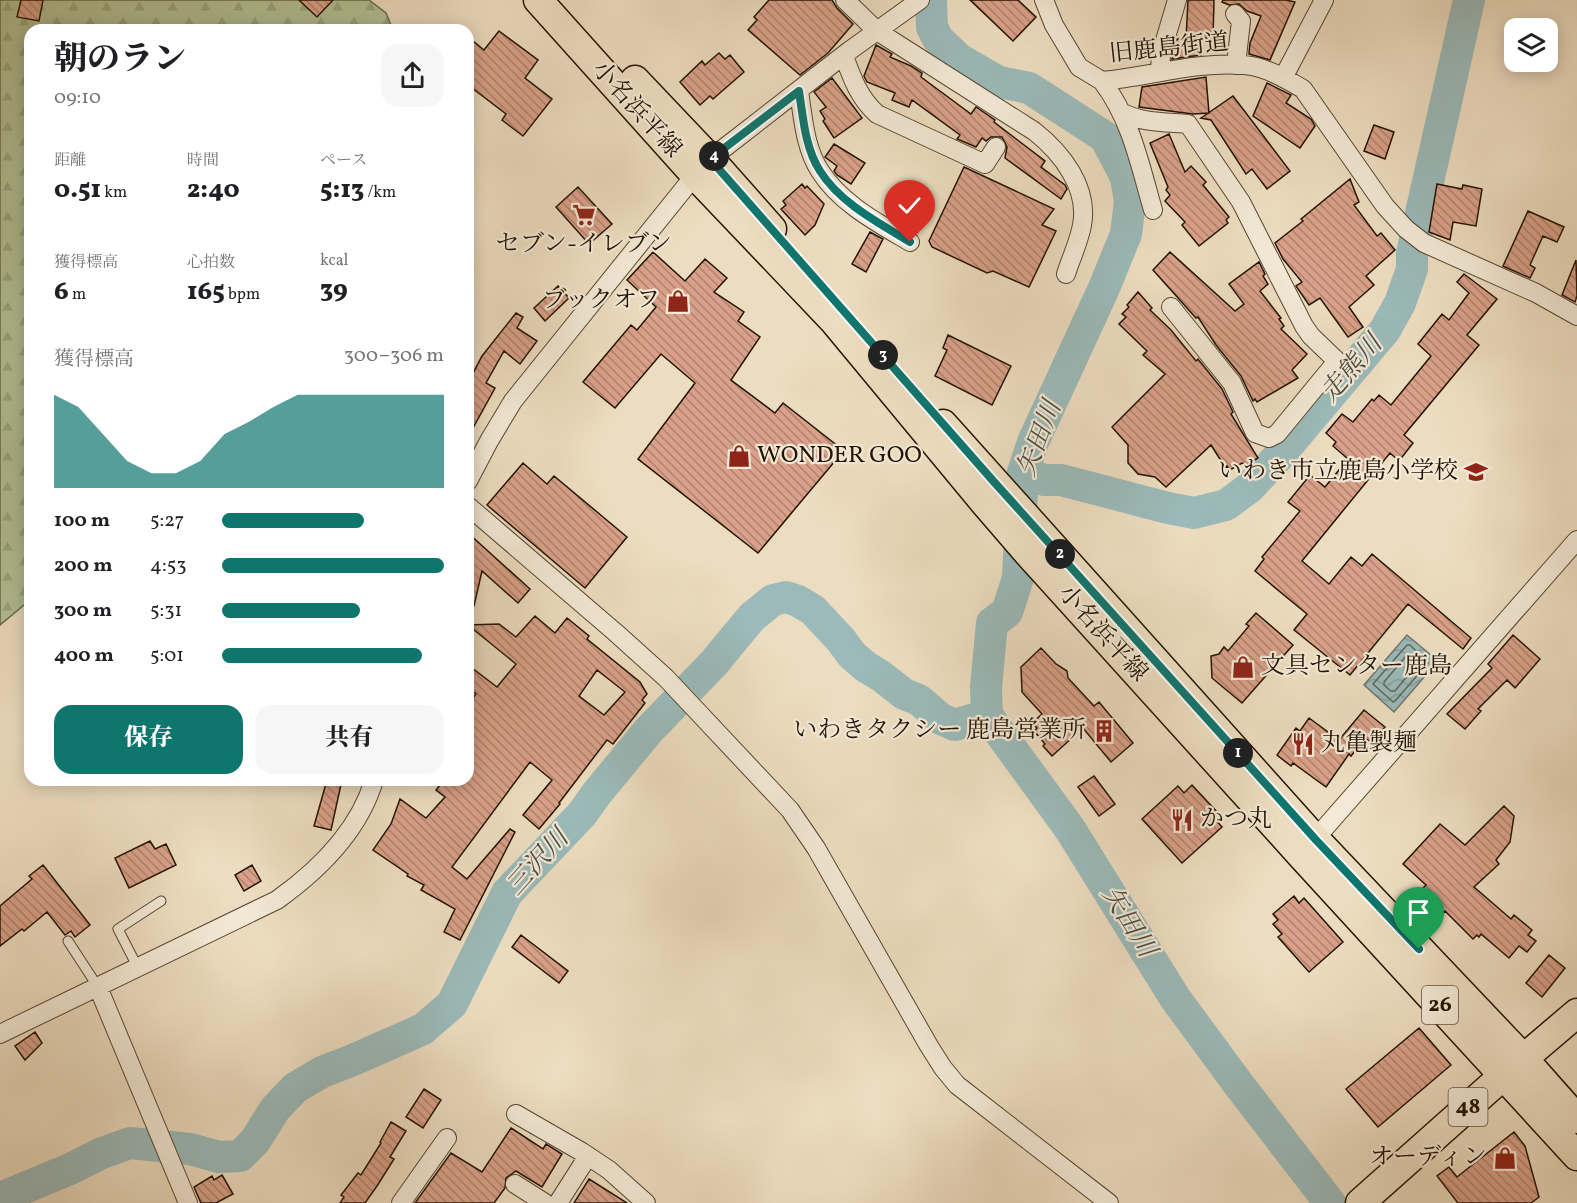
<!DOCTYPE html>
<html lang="ja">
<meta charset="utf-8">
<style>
:root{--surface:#fff;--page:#f6f6f6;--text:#202124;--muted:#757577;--accent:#0f766e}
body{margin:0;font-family:Vollkorn,"Noto Serif JP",serif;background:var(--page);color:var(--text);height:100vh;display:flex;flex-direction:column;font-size:22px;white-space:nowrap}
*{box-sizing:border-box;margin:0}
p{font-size:20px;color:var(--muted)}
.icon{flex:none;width:33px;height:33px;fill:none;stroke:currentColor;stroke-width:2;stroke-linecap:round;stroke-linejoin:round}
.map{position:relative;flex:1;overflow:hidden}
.panel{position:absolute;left:24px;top:24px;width:450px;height:762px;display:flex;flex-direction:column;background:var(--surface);border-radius:18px;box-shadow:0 3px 15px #0003}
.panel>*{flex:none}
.controls{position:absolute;left:1504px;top:18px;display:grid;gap:12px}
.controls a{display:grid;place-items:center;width:54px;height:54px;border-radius:12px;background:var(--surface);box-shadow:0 3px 15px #0003;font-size:30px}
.pin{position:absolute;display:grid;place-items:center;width:51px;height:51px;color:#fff;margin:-62px -26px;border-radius:50% 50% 50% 0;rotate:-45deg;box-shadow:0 0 6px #0007}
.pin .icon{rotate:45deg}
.km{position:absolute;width:30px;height:30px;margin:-15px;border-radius:50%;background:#222;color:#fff;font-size:16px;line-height:30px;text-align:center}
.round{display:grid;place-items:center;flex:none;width:63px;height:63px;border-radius:18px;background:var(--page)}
.summary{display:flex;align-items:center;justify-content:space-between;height:102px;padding:0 30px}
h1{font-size:33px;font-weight:800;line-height:45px}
.stats{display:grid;grid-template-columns:repeat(3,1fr);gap:9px;height:102px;padding:6px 30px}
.stats div{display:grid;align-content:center}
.stats b{font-size:26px;font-weight:800}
.stats small{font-size:16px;font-weight:400}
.stats p{font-size:16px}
.chart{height:168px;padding:12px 30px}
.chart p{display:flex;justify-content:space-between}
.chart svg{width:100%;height:108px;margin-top:6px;fill:var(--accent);opacity:.7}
.primary-button{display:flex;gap:12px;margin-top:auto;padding:12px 30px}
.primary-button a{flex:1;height:69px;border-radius:18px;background:var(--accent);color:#fff;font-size:24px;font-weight:800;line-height:69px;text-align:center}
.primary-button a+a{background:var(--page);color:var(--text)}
ul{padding:0 30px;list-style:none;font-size:20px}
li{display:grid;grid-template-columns:96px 72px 1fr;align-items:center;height:45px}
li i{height:15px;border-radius:8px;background:var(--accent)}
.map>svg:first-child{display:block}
</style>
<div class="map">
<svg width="1577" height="1203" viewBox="0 0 1577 1203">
<defs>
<pattern id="forest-firs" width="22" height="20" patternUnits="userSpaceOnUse" patternTransform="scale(1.5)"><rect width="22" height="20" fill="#b3c296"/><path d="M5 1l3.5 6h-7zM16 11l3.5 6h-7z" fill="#9aa680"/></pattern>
<pattern id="water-waves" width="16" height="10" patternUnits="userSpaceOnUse" patternTransform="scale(1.5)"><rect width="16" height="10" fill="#9bbab9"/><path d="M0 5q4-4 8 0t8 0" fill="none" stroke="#859f9d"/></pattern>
<pattern id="building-back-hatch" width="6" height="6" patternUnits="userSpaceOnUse" patternTransform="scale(1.5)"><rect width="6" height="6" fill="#d9a189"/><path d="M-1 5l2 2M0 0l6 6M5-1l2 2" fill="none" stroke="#b0826e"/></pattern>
</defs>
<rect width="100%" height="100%" fill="#edddc0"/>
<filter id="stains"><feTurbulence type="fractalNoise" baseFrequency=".00333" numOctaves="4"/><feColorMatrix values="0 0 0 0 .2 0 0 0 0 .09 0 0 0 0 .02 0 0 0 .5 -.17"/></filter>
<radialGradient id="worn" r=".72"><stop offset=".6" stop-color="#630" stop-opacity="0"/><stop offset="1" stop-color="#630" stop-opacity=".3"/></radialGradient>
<!-- forest -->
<path fill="url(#forest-firs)" stroke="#6b6a4c" stroke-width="1.5" d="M0 0H369L386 13 393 30H30V600L0 625Z"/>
<!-- water -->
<path fill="url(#water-waves)" stroke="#6b776f" stroke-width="1.5" d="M1407 635 1438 661 1394 712 1364 685Z"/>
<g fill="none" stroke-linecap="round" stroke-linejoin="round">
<!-- shore -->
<path stroke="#5f665d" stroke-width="1.5" d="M1407 645H1410L1428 663 1395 701 1393 702 1373 684Z
M1407 655H1411L1417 661V664L1395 691H1391L1384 685V682Z"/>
<!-- river -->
<path stroke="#9bbab9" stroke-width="32" d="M928 0 931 3 932 27 938 39 959 59 999 82 1029 88 1105 137 1126 177 1130 201 1126 234 1104 288 1033 442 1023 472 1018 578 1007 612 992 623 986 687 987 715 1070 829 1175 998 1239 1085 1330 1203
M1023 472 1044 480H1061L1168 508 1194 513 1226 505 1249 488 1279 456 1385 330 1400 303 1412 269V253L1469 0
M0 1198 70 1169 102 1153 130 1143 190 1149 219 1157 240 1156 255 1141 275 1109 295 1088 322 1072 353 1060 423 1029 452 1004 507 893 582 814 597 793 649 730 713 664 752 617 773 600 786 597 798 601 813 610 841 640 852 655 866 667 881 676 904 694 919 700 941 719 955 725 987 715"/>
</g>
<!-- building -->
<path fill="url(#building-back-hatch)" stroke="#231301" stroke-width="1.5" fill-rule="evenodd" d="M21 0H43L39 21 17 17Z
M299 0H333L317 17Z
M769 0H832L837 8 853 24 828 53 800 75 748 30 757 20 754 17Z
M970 0H1018L1036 17 1013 41Z
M1188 0H1214L1213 38H1202L1201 55 1172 59 1177 39H1186Z
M1223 0H1286L1295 2 1270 60 1249 54 1250 43 1261 16 1247 11 1239 4 1229 5 1222 2Z
M499 31 538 60 525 78 552 99 523 136 502 120 506 114 468 85V37L484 50Z
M876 45 892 54 890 57 911 66 922 73 921 77 971 114 976 107 995 120 994 122 1045 161 1041 167 1065 185 1067 189 1061 199 1005 158 1007 147 1002 137H991L986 141 982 138 976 147 957 139 960 135 912 100 909 107 892 100 895 93 867 82 864 76Z
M719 53 725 59 730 55 744 72 713 99 710 96 700 105 680 82 702 61 705 65Z
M1206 77 1209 113 1193 114 1139 107 1142 87Z
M832 78 862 118 834 138 823 121 825 119 820 111 826 107 814 92Z
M1267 83 1291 95 1286 103 1311 119 1315 126 1300 148 1253 116Z
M1233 96 1290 171 1267 189 1252 169 1246 174 1211 120 1201 118Z
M1374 125 1394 132 1385 159 1364 151Z
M1169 134 1185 172 1191 166 1206 182 1203 185 1229 217 1226 220 1228 223 1199 246 1182 225 1185 222 1165 201 1170 195 1166 190 1168 187 1150 143Z
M834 144 865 163 851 184 837 175 834 171 837 166 825 157Z
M964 167 1054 209 1042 225 1056 231 1029 287 993 271 987 273 932 247 929 241Z
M1350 179 1359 202 1354 205 1377 236 1381 233 1395 250 1366 276 1374 285 1349 307 1363 327 1348 337 1320 298 1309 305 1296 286 1302 282 1283 259 1275 243 1303 221 1301 219Z
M802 184 805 188 807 186 824 204 815 225 805 235 781 209 786 205 783 201Z
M1437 184 1462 189 1463 185 1482 189 1476 226 1453 222 1450 240 1429 232Z
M578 187 612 224 589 244 556 207Z
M1528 211 1564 227 1557 242 1543 236 1530 265 1535 268 1530 278 1503 266Z
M870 232 883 239 866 272 852 264Z
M653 252 685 281 705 259 727 278 714 292 744 312 738 321 760 337 731 380 775 413 783 403 839 447 841 453 835 461 758 553 638 459 695 383 661 354 615 408 583 382 631 325 637 330 656 307 627 280Z
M1170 252 1235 311 1244 304 1229 284 1259 262 1265 274 1263 276 1268 284 1260 291 1281 318 1279 319 1284 326 1281 329 1307 354 1292 370 1298 378 1257 402 1255 399 1253 401 1241 376 1216 345 1198 317 1196 318 1153 270Z
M1576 260 1577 296 1575 302 1562 295Z
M1464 274 1497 299 1467 335 1479 345 1404 435 1413 443 1399 461 1390 453 1302 561 1329 584 1351 557 1362 566 1372 554 1471 638 1463 649 1408 604 1350 675 1294 630 1307 614 1255 571 1264 559 1262 557 1300 511 1288 502 1310 475 1325 487 1348 459 1333 446 1336 442 1326 433 1342 414 1353 422 1372 399 1374 401 1379 395 1391 405 1431 356 1418 344 1442 314 1449 320 1469 293 1457 282Z
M558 286 569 298 545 321 534 308Z
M1138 292 1152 308 1150 310 1171 330 1196 361 1198 359 1222 389 1233 412 1231 414 1258 458 1246 465 1242 463 1230 470 1227 466 1225 467 1211 445 1166 487 1155 477 1138 474 1128 463V445L1112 427 1165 374 1143 355 1147 351 1119 324 1126 317 1122 314 1129 307 1127 305Z
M516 313 523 317 517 328 537 341 520 364 504 351 486 383 495 388 468 437V383L482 356Z
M948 335 1011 366 992 405 935 376 947 350 943 348Z
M523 463 547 484 554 476 627 537 585 588 487 505Z
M468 533 530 589 518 603 482 571 474 606 468 605Z
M1256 613 1293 645 1242 703 1212 678 1211 656 1219 654 1224 647 1228 651 1249 626 1246 624Z
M535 616 555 633 567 618 589 636 587 639 640 682 647 694 642 700 645 703 613 744 607 740 559 803 560 804 539 829 523 815 552 780 530 762 452 867 467 879 510 829 515 832 460 940 444 932 455 909 421 890 424 885 407 876 408 874 373 850 391 824 400 799 426 818 445 797 436 790 444 780H468V704L476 694 468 687V665L497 687 516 664 468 625 499 624 516 637ZM597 670 625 692 604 715 579 696Z
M1513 635 1540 659 1515 688 1507 680 1478 709 1481 711 1465 729 1447 714 1492 668 1488 664Z
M1041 648 1056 664 1067 671 1068 678 1094 706 1099 702 1133 743 1111 762 1083 728 1052 756 1043 746 1045 744 1034 731 1037 728 1032 723 1042 714 1022 692 1021 667Z
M1364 710 1385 727 1372 743 1365 738 1351 756 1349 754 1326 787 1293 763 1291 766 1277 755 1296 728 1300 731 1309 718 1339 740Z
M1094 776 1115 804 1099 816 1078 787Z
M327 780H342L331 830 314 826Z
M1192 785 1218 813 1213 817 1222 827 1182 863 1142 819 1178 786 1184 793Z
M1504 806 1514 816 1510 842 1496 860 1499 864 1474 887 1511 919 1514 915 1532 930 1528 935 1536 941 1527 952 1519 946 1509 958 1481 934 1479 937 1477 935 1473 939 1445 911 1434 922 1412 899 1426 885 1403 864 1440 824 1465 845Z
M150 841 155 849 166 844 176 865 129 888 115 858Z
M43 865 90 925 75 937 71 931 65 935 47 912 24 931 22 929 0 946V906L32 879 29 876Z
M252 865 261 881 244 891 235 875Z
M1294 896 1299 903 1304 898 1343 942 1309 972 1278 937 1282 934 1273 924 1278 920 1273 914Z
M521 935 568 971 559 983 512 947Z
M1549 955 1565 968 1542 997 1526 983Z
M1419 1028 1451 1065 1378 1127 1346 1089Z
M35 1032 42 1043 25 1060 15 1046Z
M424 1089 441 1100 423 1128 406 1117Z
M391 1122 406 1131 390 1157 394 1159 377 1186 365 1203H340L344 1197 341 1195 358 1173 361 1175 381 1143 380 1142Z
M511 1128 543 1149 546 1144 562 1154 542 1187 516 1171 506 1178 505 1188 494 1203H415L451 1153 482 1172Z
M1514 1132 1525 1146 1539 1197 1531 1203H1458L1437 1176 1449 1167 1457 1177Z
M222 1175 233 1194 216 1203H201L194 1187 212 1176 214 1180Z
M589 1179 627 1203H574Z"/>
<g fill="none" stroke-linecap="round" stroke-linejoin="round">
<!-- lane casing -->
<g stroke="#564631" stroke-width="11">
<path id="lane" d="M68 941 98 987
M138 968 118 929 161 901"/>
</g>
<!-- street casing -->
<g stroke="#564631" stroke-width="20">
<path id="street" d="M845 0 877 31 1034 131C1062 153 1089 188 1082 225 1079 242 1071 258 1066 274
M1044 0 1054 25 1079 67 1102 81C1149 77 1196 61 1244 65 1264 66 1286 79 1303 89L1385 206 1406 229 1424 243 1536 293 1577 316
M1235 14 1241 21 1236 65
M844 56C852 78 859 98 877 114L985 164 996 147
M1160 72 1161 54 1177 0
M1283 78 1324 0
M1102 81C1131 119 1140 165 1153 210
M799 91C803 118 805 148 820 171 840 203 878 223 910 242
M1121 112C1142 123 1165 122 1188 124L1241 202 1304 326 1311 336 1337 361 1277 434 1269 438 1255 433 1232 383 1171 307
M468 481 489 441 513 401 695 175 710 159 849 51 920 0
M468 506 615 632 666 678 790 810 816 848 929 1046 943 1068 957 1085 1109 1203
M1308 847 1577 540
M98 987 188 1203
M0 1034 277 900C319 870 359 831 374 780
M516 1114 582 1152 609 1170 646 1203
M515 1184 545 1203
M401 1203 447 1138
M558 1203 588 1156"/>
</g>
<!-- primary casing -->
<g stroke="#231301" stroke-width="31">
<path id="primary" d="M538 0 695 175 834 321 984 502 1028 553 1301 855 1577 1156
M635 80 710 159 772 229
M943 424 1316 840 1523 1058 1577 1119
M1360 1203 1504 1075 1577 1013"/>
</g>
<!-- lane -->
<use href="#lane" stroke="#f3e9d6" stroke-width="9"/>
<!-- street -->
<use href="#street" stroke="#f3e9d6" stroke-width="18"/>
<!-- primary -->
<use href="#primary" stroke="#edddc0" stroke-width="28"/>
</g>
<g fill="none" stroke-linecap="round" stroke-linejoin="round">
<!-- route casing -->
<g stroke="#fff" stroke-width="12">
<path id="route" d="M910 242C879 223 840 203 820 171 805 148 803 117 799 91L710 159 995 483 1316 840 1419 949"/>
</g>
<!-- route -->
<use href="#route" stroke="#0f766e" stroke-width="8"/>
</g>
<!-- icons -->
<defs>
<g id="supermarket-bare" transform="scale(1.8)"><path d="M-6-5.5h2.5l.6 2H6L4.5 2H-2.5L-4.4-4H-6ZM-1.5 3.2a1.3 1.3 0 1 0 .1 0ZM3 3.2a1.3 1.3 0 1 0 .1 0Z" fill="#8f2418" stroke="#f3e9d6" stroke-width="2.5" paint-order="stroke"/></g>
<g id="shop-bare" transform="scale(1.8)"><path d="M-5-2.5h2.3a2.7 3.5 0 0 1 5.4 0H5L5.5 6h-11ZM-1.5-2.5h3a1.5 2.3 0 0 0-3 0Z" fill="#8f2418" stroke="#f3e9d6" stroke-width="2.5" paint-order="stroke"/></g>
<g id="school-bare" transform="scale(1.8)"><path d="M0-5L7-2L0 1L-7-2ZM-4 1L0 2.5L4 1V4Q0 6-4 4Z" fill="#8f2418" stroke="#f3e9d6" stroke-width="2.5" paint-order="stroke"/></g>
<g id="building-bare" transform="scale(1.8)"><path d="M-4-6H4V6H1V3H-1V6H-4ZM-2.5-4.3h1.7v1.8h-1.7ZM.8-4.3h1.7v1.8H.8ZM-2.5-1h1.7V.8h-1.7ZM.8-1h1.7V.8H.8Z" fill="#8f2418" stroke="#f3e9d6" stroke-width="2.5" paint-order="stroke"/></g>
<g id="restaurant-bare" transform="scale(1.8)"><path d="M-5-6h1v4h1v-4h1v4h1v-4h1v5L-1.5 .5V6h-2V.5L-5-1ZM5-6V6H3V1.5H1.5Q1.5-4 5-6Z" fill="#8f2418" stroke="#f3e9d6" stroke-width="2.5" paint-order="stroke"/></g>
</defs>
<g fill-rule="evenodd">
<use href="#supermarket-bare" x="584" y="215"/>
<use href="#shop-bare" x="678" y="301"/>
<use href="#shop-bare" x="739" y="456"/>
<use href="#school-bare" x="1476" y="472"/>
<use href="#shop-bare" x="1243" y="667"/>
<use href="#building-bare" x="1104" y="731"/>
<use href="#restaurant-bare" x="1303" y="744"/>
<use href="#restaurant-bare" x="1182" y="820"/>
<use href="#shop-bare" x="1505" y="1158"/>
</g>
<g text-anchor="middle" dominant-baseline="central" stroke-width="4.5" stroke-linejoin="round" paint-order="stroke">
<!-- shield labels -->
<g fill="#f3e9d6" stroke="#615341" stroke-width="1.5">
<rect x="1422" y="986" width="36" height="38" rx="4.5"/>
<rect x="1448.5" y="1088" width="39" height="38" rx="4.5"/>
</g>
<g font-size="22" font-weight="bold" fill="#231301">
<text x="1440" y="1005">26</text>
<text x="1468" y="1107">48</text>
</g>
<!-- street labels -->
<g font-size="24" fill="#231301" stroke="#f3e9d6">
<text transform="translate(1169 49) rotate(-6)">旧鹿島街道</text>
<text transform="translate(636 110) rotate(48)">小名浜平線</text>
<text transform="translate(1102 634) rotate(48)">小名浜平線</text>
</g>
<!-- poi labels -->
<g font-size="24" fill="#231301" stroke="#f3e9d6" text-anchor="end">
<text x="584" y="245" text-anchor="middle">セブン-イレブン</text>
<text x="660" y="301">ブックオフ</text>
<text x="757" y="456" text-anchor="start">WONDER GOO</text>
<text x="1458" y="472">いわき市立鹿島小学校</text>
<text x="1261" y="667" text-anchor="start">文具センター鹿島</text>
<text x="1086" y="731">いわきタクシー 鹿島営業所</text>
<text x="1321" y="744" text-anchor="start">丸亀製麺</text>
<text x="1200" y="820" text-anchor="start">かつ丸</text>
<text x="1487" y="1158">オーディン</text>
</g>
<!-- water labels -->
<g font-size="26" font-style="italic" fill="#4d4d41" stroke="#f3e9d6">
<text transform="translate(1352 369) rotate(-49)">走熊川</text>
<text transform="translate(1040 439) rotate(-69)">矢田川</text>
<text transform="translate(538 863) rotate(-48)">三沢川</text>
<text transform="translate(1128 922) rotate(58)">矢田川</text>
</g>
</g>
<rect width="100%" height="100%" filter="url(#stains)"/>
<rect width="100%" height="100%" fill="url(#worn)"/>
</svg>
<div class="controls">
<a><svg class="icon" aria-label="layers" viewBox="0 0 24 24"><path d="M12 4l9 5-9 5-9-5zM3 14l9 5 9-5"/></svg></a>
</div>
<div class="pin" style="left:1419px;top:949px;background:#1e9e55"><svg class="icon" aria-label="arrive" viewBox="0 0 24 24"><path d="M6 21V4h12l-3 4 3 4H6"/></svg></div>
<div class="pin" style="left:910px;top:242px;background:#d93025"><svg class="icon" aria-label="check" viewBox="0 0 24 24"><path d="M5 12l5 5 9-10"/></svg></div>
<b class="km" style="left:1238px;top:753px">1</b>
<b class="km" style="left:1060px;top:554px">2</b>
<b class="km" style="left:883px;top:355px">3</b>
<b class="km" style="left:714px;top:156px">4</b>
<section class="panel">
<div class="summary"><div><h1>朝のラン</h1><p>09:10</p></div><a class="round"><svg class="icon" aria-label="share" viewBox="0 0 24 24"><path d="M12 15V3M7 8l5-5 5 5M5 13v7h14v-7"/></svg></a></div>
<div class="stats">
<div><p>距離</p><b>0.51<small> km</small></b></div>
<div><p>時間</p><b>2:40</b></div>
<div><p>ペース</p><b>5:13<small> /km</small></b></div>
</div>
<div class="stats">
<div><p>獲得標高</p><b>6<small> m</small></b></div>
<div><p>心拍数</p><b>165<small> bpm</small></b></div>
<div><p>kcal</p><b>39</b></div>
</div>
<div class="chart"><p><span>獲得標高</span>300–306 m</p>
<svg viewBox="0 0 160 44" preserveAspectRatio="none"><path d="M0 44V6L10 11L20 22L30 33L40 38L50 38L60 33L70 22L80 17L90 11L100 6L110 6L120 6L130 6L140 6L150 6L160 6V44z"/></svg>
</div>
<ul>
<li><b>100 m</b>5:27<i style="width:64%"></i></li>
<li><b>200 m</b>4:53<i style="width:100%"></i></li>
<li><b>300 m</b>5:31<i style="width:62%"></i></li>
<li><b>400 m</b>5:01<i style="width:90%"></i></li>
</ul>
<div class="primary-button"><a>保存</a><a>共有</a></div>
</section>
</div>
